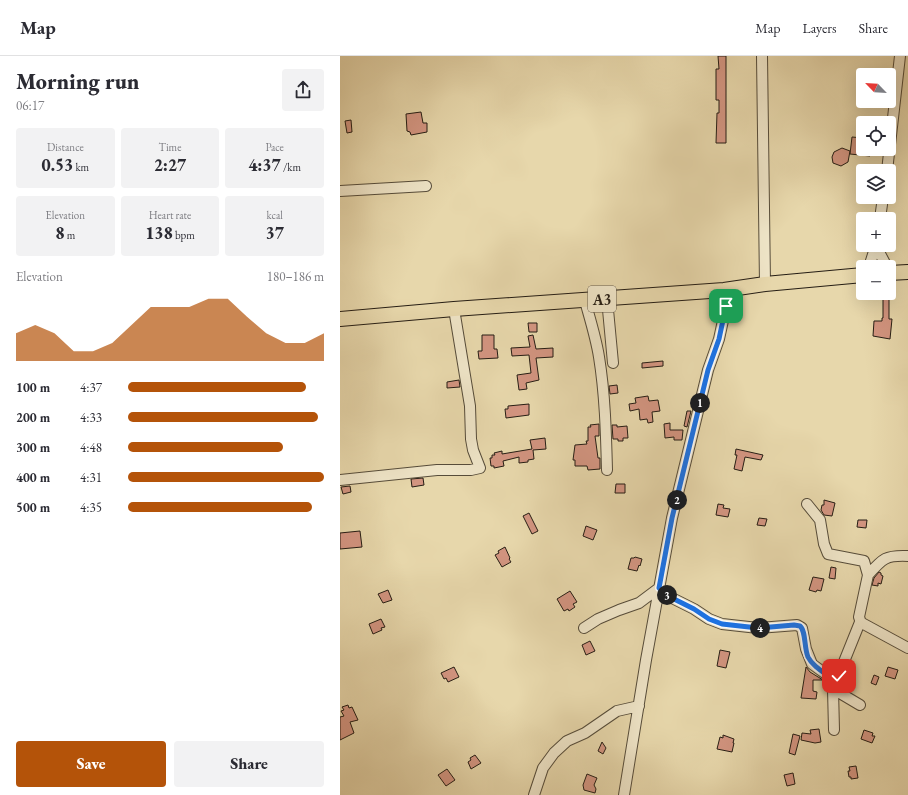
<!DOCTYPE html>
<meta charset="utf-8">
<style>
:root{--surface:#fff;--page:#f2f2f3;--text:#2b2b33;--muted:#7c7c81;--line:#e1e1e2;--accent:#b45309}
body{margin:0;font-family:"EB Garamond",serif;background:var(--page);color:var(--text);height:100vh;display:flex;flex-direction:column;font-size:15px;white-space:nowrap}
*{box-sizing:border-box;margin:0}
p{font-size:13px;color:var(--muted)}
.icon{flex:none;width:22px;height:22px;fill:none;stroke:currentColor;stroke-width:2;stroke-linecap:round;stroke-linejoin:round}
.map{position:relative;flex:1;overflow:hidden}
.side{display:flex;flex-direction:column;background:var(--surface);width:340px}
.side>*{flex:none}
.needle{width:26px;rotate:295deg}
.tools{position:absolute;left:516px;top:12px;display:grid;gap:8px}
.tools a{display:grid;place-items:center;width:40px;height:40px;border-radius:4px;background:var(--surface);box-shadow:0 4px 16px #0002;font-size:20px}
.pin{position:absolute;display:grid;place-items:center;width:34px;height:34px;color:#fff;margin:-17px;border-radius:8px;box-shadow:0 2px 6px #0006}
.km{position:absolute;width:20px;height:20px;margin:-10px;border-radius:50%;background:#222;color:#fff;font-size:11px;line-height:20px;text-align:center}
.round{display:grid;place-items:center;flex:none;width:42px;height:42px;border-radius:4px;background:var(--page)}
.headline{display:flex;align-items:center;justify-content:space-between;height:68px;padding:0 16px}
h1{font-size:22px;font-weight:800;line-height:30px}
.stats{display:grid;grid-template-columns:repeat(3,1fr);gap:6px;height:68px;padding:4px 16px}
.stats div{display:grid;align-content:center;border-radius:4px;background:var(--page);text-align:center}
.stats b{font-size:17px;font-weight:800}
.stats small{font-size:11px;font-weight:400}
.stats p{font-size:11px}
.chart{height:112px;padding:8px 16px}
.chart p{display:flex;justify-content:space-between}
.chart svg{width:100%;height:72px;margin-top:4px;fill:var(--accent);opacity:.7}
.button{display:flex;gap:8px;margin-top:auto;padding:8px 16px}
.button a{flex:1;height:46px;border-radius:4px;background:var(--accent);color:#fff;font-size:16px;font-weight:800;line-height:46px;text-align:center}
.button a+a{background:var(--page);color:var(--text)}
ul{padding:0 16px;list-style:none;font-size:13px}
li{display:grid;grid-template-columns:64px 48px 1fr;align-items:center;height:30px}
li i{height:10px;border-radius:5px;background:var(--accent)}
header{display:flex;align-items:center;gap:24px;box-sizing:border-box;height:56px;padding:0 20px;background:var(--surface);border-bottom:1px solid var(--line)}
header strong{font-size:19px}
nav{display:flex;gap:22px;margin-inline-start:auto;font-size:14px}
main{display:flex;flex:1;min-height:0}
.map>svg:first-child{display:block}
</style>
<header>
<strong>Map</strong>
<nav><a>Map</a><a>Layers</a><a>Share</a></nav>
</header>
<main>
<section class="side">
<div class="headline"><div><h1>Morning run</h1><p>06:17</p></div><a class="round"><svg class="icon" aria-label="share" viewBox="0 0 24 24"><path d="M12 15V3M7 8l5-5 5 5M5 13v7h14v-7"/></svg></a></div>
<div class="stats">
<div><p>Distance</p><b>0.53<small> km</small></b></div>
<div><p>Time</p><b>2:27</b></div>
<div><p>Pace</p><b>4:37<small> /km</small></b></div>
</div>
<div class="stats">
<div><p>Elevation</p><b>8<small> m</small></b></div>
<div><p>Heart rate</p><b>138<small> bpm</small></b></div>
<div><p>kcal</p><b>37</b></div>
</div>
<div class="chart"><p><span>Elevation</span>180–186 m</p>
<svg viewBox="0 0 160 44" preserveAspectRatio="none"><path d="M0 44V27L10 22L20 27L30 38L40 38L50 33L60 22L70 11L80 11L90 11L100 6L110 6L120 17L130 27L140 33L150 33L160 27V44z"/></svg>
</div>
<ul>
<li><b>100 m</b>4:37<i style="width:91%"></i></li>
<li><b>200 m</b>4:33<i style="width:97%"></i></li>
<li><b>300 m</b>4:48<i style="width:79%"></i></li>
<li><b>400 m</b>4:31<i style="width:100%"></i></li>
<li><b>500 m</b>4:35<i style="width:94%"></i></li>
</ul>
<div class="button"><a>Save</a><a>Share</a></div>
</section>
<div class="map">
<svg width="568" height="739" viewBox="0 0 568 739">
<rect width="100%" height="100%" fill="#e7d7ab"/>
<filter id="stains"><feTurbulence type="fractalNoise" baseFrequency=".005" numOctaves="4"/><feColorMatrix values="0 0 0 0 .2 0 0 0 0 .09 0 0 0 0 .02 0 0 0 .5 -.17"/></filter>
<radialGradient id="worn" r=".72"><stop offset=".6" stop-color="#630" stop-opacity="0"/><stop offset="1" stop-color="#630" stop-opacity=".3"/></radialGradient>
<!-- building -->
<path fill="#d39581" stroke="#251d14" d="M378 0H386V87H376L377 57H379V44H376V13H379Z
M81 56 83 67H87V76L71 79 70 76 67 75 66 58Z
M11 64 12 76 7 77 5 65Z
M512 81 523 82V93H531L530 100 510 98Z
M502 92 510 95 508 106 501 110 493 107 492 101 494 96Z
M543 242H549V263H552L550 283 533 280 534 265H542V262H543Z
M188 267H197V276H189Z
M142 279H154V293H157L158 302 139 303 138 295H142Z
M193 279 196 293 213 292V301L196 302 199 324 186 327 187 333 179 334 177 319 191 317 189 299 172 300 171 292 190 291 188 280Z
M323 305V310L302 312V307Z
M119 324 120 331 107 332V326Z
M277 329 278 337 270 338 269 330Z
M308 340 309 345 318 344 320 355 312 356 313 366 308 367 307 363 300 364 299 353 290 355 289 348 296 347 295 342Z
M189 348V359L166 362 165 353H168V350Z
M347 355H351L347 371 344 370Z
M330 367V374H343L342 384H334V381L325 382 324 368Z
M259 368V380H255L258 402H260V413L248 414 247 410H235V404H233L235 389 247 388 246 385H248V371H251L250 369Z
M272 369H277V371L287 370 288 382H283V385H278V383H273Z
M205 382 206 393 193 394 194 403 188 404V406L179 407V401L163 405 164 410 154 412V410H151L150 402H152V399H155L154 397 162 395V398L192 393 190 384Z
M396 393 423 399 421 404 405 401 402 415 394 413 397 399H395Z
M83 422 84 429 72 431 71 423Z
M276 428H285V437H275Z
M10 430 11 436 3 438 1 431Z
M484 444 495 447 492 460 484 459 481 454 482 449H484Z
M378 448 384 449 383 452 390 453 388 461 376 459Z
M189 457 198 475 192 478 183 460Z
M419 462 427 463 425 470 417 469Z
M518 464H527L526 472 517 471Z
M246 470 257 474 253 484 243 480Z
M20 475 22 491 0 493V477Z
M165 491 170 502 169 503 171 506 162 511 155 499 159 497 158 495Z
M295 501 302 503 300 510 299 509 297 515 288 513 291 502H294Z
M491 511 496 512 495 523 489 522Z
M539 516 541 517V519L543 520 541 528 538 527V530L532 529 534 522Z
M473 521 484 523 481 535 477 534 476 536 469 534Z
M48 534 52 544 43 547 38 538Z
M230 535 237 546 233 548 235 551 229 555 228 553 224 555 217 543Z
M41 563 45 571 41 572 42 574 33 578 29 568Z
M250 585 255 595 246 599 242 589Z
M380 594 390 596 386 612 377 610Z
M114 611 119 621 108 626 106 622 104 623 101 617Z
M466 611 470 616 483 624H473V635L477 636 476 643 461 642Z
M548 611 558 614 555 623 545 620Z
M534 619 539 621 536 629 531 627Z
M8 649 9 652 12 651 18 664 10 666 14 677 0 684V661L4 660 1 655 4 654 2 651Z
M479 673 481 686 475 687 461 684 462 677 471 678 470 674Z
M524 674 533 677 532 680H535L532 687 521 683Z
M453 678 460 680 455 699 449 697Z
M383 679 394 683 393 687H394L392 696 377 693 380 681 383 682Z
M262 686 266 692 263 698 258 695Z
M135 699 141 707 131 713 128 706 131 704 130 702Z
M516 710 518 722 511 723V721H509L508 715H510L509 711Z
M107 713 115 724 106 730 98 719Z
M453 717 455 728 447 730 444 719Z
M247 718 257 722 254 729 256 733 255 737 244 734 243 729Z"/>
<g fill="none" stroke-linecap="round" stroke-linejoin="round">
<!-- minor casing -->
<g stroke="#564c3a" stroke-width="12">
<path id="minor" d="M422 0 425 228
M547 115 560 0
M0 135 86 130
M540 163 543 141
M536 190 547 211
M529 211 536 189
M267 243 273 307
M245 245C250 263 256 282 259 301 265 338 266 376 267 414
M0 424 97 414H131L140 412 133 394 131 383 130 350 114 253
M467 448 480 464 484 488 488 498 524 505 528 519 519 561 521 567
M528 519C543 502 546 499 568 500
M244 572 258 563 279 554 299 547 319 532 332 542 354 553 369 563 382 568 418 572 457 569 462 572 466 593 472 608 494 624 493 633 520 649
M494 674 493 633 520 566 568 592
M194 739 203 712 214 697 227 685 245 677 277 655 299 650
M284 739 306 604 332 462 368 314 379 283 387 246 384 234"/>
</g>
<!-- highway casing -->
<g stroke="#251d14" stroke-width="16">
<path id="highway" d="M549 217 568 216
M0 263 114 253 384 234 425 228 523 219"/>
</g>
<!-- minor -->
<use href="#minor" stroke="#efe5c8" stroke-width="10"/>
<!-- highway -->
<use href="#highway" stroke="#e7d7ab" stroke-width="14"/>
</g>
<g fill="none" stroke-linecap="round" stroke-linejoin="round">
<!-- route casing -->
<g stroke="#fff" stroke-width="8">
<path id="route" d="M386 250 379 283 368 314 332 462 319 532 332 542 354 553 369 563 382 568 418 572 454 569 460 570C466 575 464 592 468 601 473 611 485 617 494 624L493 633 499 620"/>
</g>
<!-- route -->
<use href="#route" stroke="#1a73e8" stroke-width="5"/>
</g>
<g text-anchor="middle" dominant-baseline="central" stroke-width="3" stroke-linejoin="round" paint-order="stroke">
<!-- shield labels -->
<rect fill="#efe5c8" stroke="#62594a" stroke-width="1" x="248" y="230" width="28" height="26" rx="3"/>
<g font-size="15" font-weight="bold" fill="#251d14">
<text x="262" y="243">A3</text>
</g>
</g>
<rect width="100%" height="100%" filter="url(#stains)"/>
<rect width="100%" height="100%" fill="url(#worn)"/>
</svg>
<div class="tools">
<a><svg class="needle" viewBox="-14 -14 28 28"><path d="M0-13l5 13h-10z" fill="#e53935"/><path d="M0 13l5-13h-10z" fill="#7c7c81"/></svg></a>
<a><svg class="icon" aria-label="locate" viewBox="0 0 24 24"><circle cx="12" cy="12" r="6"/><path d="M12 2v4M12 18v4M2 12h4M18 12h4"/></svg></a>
<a><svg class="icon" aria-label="layers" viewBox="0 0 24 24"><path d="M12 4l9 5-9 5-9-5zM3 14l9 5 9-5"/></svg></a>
<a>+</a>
<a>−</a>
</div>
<div class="pin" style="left:386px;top:250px;background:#1e9e55"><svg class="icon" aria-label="arrive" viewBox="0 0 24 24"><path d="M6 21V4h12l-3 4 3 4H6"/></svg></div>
<div class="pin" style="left:499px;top:620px;background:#d93025"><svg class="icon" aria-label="check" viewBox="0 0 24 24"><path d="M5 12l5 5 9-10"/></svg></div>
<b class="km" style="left:360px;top:347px">1</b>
<b class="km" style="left:337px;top:444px">2</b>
<b class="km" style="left:327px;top:539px">3</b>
<b class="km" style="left:420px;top:572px">4</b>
</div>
</main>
